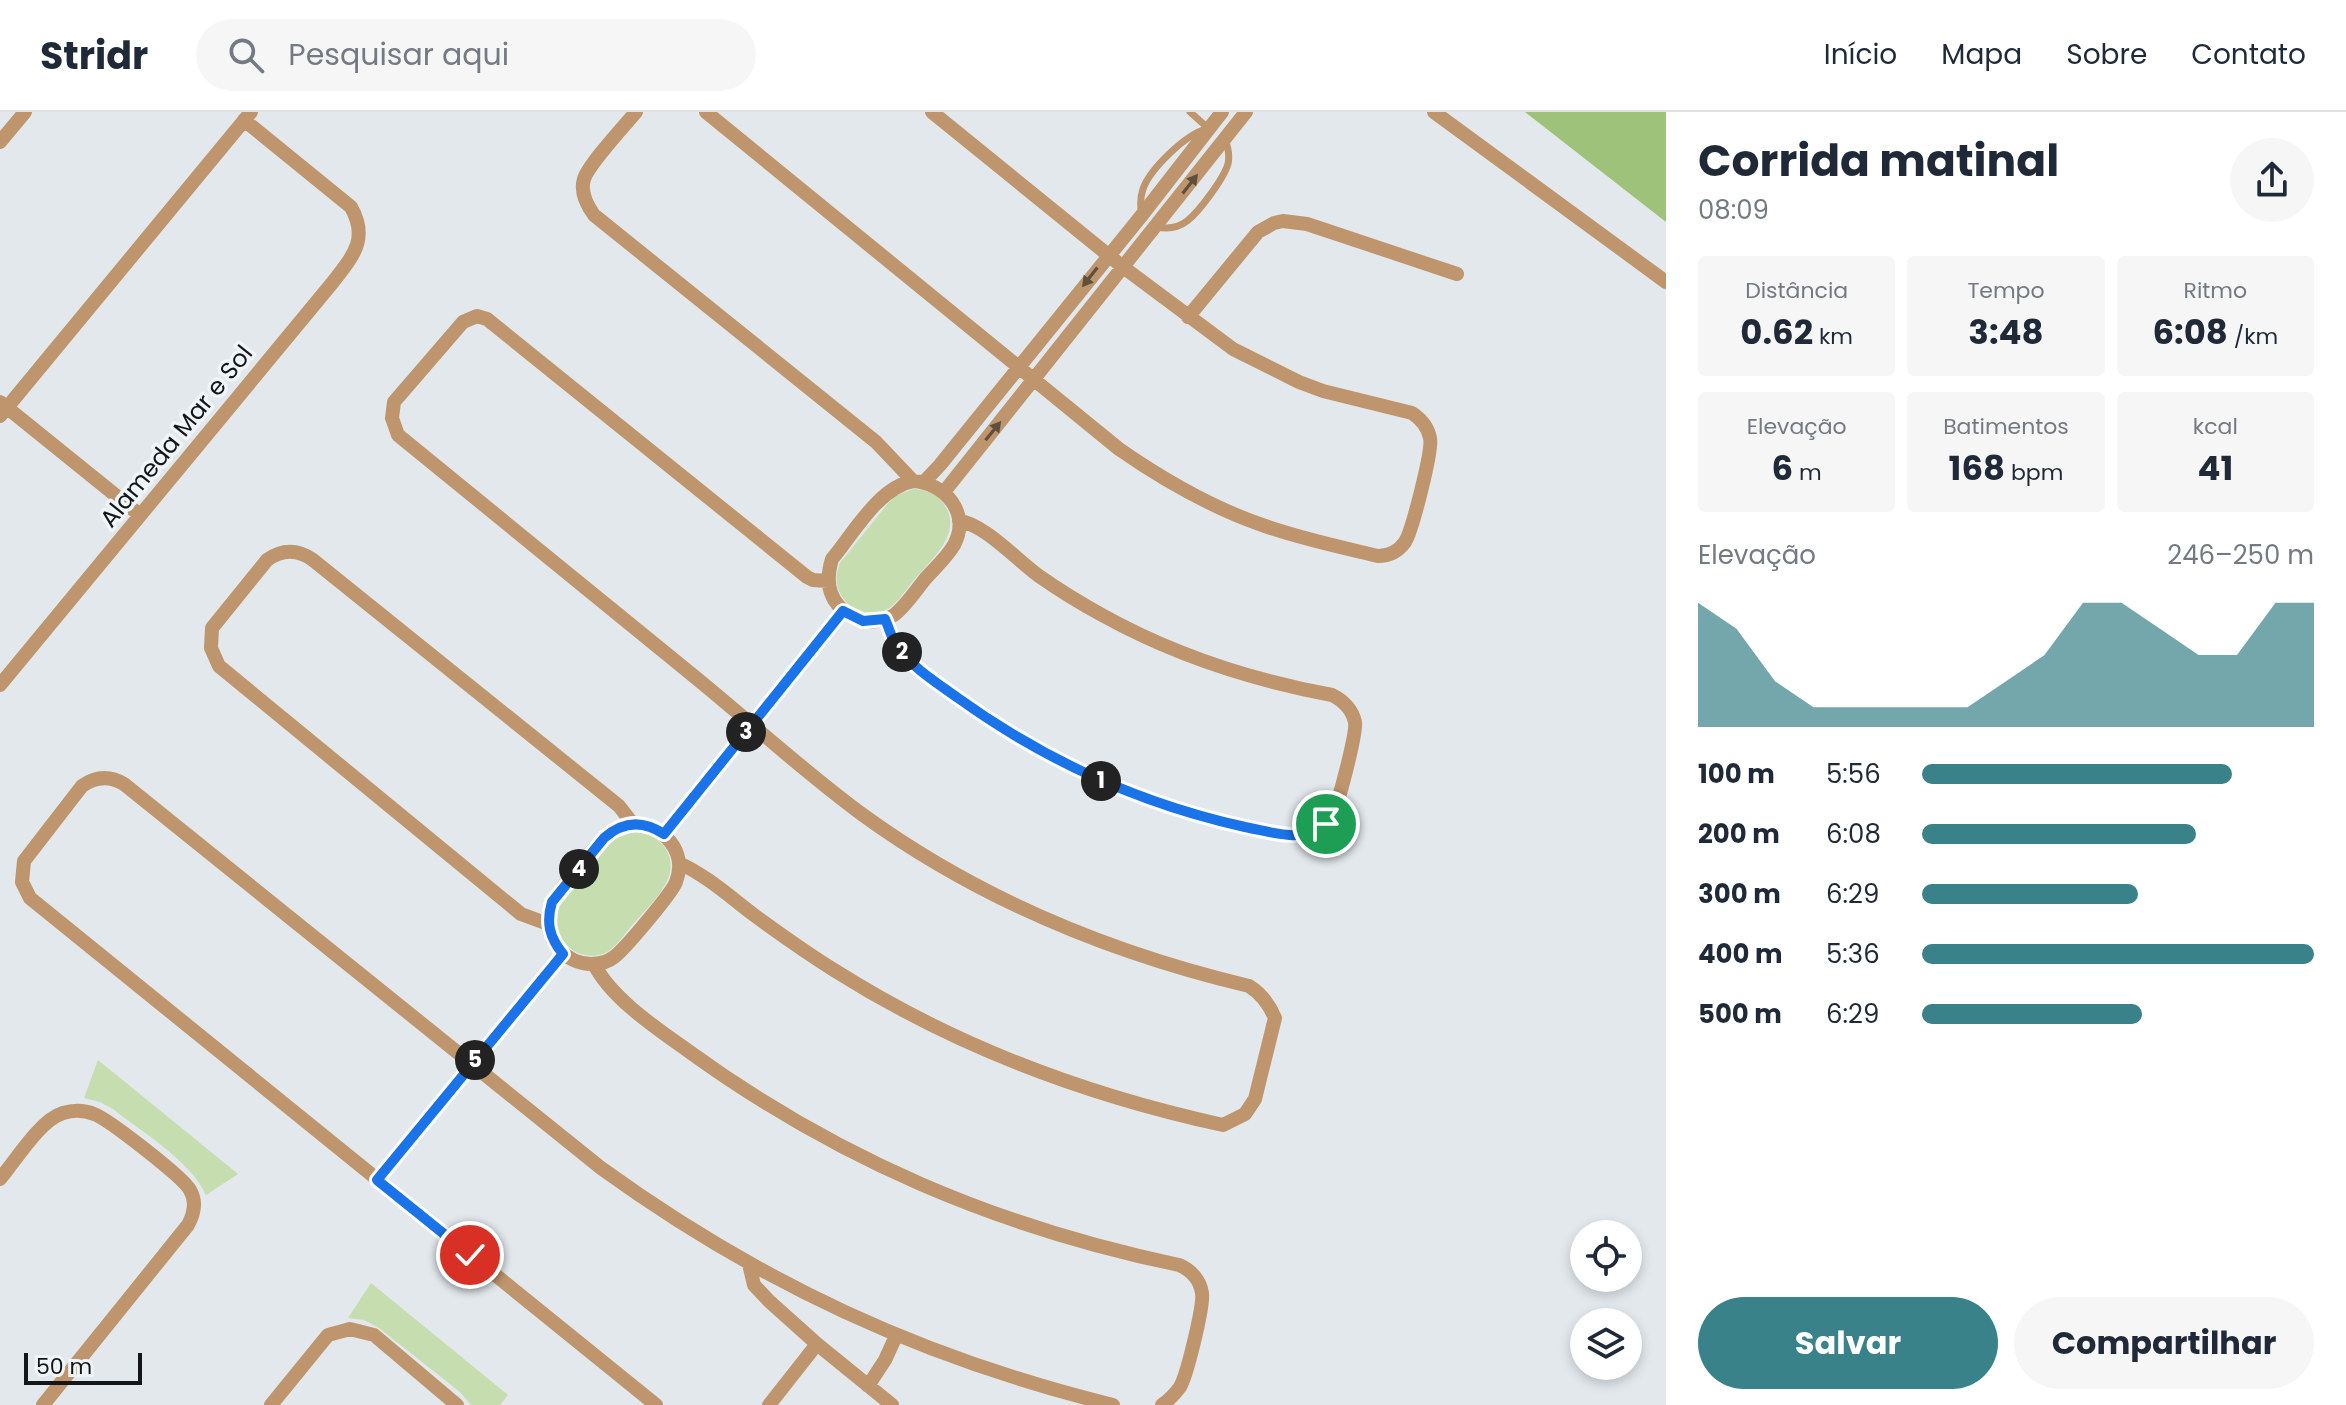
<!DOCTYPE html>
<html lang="pt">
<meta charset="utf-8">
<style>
:root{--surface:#fff;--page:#f6f6f7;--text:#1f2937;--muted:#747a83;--line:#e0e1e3;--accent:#3a8289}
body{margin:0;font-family:Poppins,sans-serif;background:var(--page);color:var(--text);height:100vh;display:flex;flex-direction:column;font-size:30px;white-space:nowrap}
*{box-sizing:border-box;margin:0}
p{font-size:26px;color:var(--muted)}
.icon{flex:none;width:44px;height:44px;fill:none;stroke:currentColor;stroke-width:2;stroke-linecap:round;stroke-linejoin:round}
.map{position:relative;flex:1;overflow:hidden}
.panel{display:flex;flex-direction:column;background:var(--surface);width:680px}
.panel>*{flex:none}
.tools{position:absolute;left:1570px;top:1108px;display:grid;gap:16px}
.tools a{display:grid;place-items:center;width:72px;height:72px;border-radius:50%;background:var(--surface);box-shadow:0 4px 12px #0003;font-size:40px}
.scale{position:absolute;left:24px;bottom:20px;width:118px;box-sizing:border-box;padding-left:8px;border:4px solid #141617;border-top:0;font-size:22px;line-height:28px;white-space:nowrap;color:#141617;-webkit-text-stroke:6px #f0f5f9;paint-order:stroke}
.pin{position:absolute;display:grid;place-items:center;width:68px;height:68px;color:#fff;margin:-34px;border:4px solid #fff;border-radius:50%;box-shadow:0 2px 8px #0007}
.km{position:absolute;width:40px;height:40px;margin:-20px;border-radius:50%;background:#222;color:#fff;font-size:22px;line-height:40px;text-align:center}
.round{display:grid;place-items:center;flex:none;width:84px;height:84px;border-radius:42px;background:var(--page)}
.headline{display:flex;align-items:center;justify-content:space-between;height:136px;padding:0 32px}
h1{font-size:44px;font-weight:700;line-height:60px}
.stats{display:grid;grid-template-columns:repeat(3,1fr);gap:12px;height:136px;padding:8px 32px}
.stats div{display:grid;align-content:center;border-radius:8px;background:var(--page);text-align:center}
.stats b{font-size:34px;font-weight:700}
.stats small{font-size:22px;font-weight:400}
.stats p{font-size:22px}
.chart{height:224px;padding:16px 32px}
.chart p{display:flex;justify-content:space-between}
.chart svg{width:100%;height:144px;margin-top:8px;fill:var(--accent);opacity:.7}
.button{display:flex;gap:16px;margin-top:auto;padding:16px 32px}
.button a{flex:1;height:92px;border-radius:48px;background:var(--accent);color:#fff;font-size:32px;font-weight:700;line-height:92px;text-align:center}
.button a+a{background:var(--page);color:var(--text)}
ul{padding:0 32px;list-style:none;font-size:26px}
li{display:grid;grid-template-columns:128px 96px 1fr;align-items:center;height:60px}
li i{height:20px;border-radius:10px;background:var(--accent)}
header{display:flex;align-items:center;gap:48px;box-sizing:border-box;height:112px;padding:0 40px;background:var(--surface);border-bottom:2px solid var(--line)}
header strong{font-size:38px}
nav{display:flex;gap:44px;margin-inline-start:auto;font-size:28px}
.search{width:560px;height:72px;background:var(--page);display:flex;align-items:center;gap:20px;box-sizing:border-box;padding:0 28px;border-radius:44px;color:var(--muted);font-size:30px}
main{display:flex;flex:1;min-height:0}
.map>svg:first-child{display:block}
</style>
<header>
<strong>Stridr</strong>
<div class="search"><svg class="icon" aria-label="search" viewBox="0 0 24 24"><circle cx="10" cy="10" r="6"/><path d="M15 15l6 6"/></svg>Pesquisar aqui</div>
<nav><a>Início</a><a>Mapa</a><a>Sobre</a><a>Contato</a></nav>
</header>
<main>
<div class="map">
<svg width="1666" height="1293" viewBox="0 0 1666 1293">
<rect width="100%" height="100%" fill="#e2e8ec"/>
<!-- green -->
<path fill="#c5ddaf" d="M914 377C927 378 938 382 945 394 963 422 930 448 914 468 905 478 896 495 883 499 869 504 852 499 844 487 835 476 835 464 840 451L890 389 897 383Z
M633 720C647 721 658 725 665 736 684 764 650 792 634 811 625 821 615 837 603 842 591 846 577 843 568 834 556 823 555 808 560 794L610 732 617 726Z
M98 948 238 1062 206 1083C190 1048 143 1021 113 997L100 990 84 986Z
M371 1171 508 1283 500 1293H471L460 1280 379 1216 364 1208 348 1206Z"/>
<!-- forest -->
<path fill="#9ec279" d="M1525 0H1666V110Z"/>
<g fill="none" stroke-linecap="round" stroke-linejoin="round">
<!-- service -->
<path stroke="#be956c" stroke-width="7" d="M1190 0 1209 17
M1142 103C1140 94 1140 86 1143 77 1150 57 1185 23 1206 17
M1157 115C1167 117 1178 116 1187 109 1199 100 1224 66 1228 52 1230 43 1228 35 1225 27"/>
<!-- minor -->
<path stroke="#be956c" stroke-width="14" d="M636 0C625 13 588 53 584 67 580 80 586 92 594 103L876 330 913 369
M706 0 1119 337C1165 369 1212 396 1265 414 1302 427 1340 435 1378 444 1389 444 1398 440 1405 430 1412 419 1433 338 1430 326 1428 315 1421 307 1412 301L1323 279 1299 270 1233 237 1123 155 932 0
M1434 0 1666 170
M0 30 25 0
M1188 205 1258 120 1274 111 1283 109 1307 112 1457 162
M0 290 140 403
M0 304 251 0
M913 369C945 371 971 401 954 433 947 445 935 456 926 466 916 478 906 494 894 503 876 515 851 509 838 493 827 480 827 463 832 447 853 422 879 375 913 369Z
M924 370 940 353 1142 103 1222 0
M944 380 1246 0
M885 507C889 516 892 527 897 535 912 555 937 571 957 586 1046 649 1143 693 1249 716 1266 719 1286 725 1303 724 1316 723 1326 715 1332 704 1338 694 1357 620 1355 610 1352 597 1344 589 1332 583 1251 568 1174 543 1102 503 1080 491 1059 478 1039 464 1018 449 983 411 959 409
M0 573 333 170C353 144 369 127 351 95L244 8
M633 712C663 713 688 739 676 770 672 781 624 838 614 845 608 850 599 852 591 852 579 852 567 846 559 837 548 825 545 806 552 791 557 780 600 728 610 720 617 715 625 713 633 712Z
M664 722 843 499
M679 751C707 764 729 784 754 803 780 822 807 841 834 858 954 934 1085 983 1223 1013L1245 1002 1255 987 1275 906C1269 892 1262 882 1249 874 1110 841 979 787 863 703 803 659 748 608 690 561 592 481 495 402 398 323L392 306 394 290 463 210 477 204 487 207 807 465 813 468 828 469
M548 812 521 802 219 554 211 536 212 516 267 448C282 437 298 437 313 448L619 694 633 712
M594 852C611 886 656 916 687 938 837 1047 997 1115 1179 1153 1191 1158 1200 1168 1202 1181 1204 1194 1187 1263 1180 1275 1175 1282 1169 1288 1162 1293
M0 1067C16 1048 40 1008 63 1001 73 998 84 998 94 1002 108 1007 183 1065 190 1078 197 1090 194 1102 188 1113L43 1293
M377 1068 563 842
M749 1152 754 1173 769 1189 817 1232 892 1293
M868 1274 885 1248 896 1224
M271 1293 328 1223 350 1217 374 1223 457 1293
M656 1293 30 786 22 770 24 749 82 674C95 665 109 663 124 672L601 1056C760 1171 922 1246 1113 1293
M769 1293 817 1232"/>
</g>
<!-- one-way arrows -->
<defs><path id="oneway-solid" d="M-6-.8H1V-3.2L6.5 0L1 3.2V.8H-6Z" transform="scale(2)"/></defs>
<g fill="#604f3d">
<use href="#oneway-solid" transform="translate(1190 72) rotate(-52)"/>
<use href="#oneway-solid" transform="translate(1090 165) rotate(128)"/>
<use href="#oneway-solid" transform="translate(993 319) rotate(-51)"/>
</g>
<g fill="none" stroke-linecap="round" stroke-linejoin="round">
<!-- route casing -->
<g stroke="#fff" stroke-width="16">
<path id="route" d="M470 1143 377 1068 563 842C549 825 546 810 552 790L604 726C623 709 643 708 664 722L843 499 863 509 885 507C889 516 892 527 897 535 912 555 937 571 958 586 1044 648 1141 692 1245 715 1272 720 1303 732 1326 712"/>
</g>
<!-- route -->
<use href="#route" stroke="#1a73e8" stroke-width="10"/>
</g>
<g text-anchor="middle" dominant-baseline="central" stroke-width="7" stroke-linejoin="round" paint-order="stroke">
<!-- street labels -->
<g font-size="24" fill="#141617" stroke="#f0f5f9">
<text transform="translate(176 324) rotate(-51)">Alameda Mar e Sol</text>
</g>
</g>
</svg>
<div class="tools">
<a><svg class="icon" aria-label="locate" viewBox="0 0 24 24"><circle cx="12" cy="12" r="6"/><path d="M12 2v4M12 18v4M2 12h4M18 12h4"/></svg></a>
<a><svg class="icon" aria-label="layers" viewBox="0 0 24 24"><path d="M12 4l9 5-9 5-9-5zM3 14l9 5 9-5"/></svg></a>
</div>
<div class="scale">50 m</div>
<div class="pin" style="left:1326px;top:712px;background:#1e9e55"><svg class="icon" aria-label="arrive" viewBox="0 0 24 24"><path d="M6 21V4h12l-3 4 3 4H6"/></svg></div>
<div class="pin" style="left:470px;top:1143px;background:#d93025"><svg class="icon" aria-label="check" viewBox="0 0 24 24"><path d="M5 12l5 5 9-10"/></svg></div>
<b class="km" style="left:1101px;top:669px">1</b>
<b class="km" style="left:902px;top:540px">2</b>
<b class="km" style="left:746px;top:620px">3</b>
<b class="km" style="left:579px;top:757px">4</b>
<b class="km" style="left:475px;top:948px">5</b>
</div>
<section class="panel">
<div class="headline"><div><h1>Corrida matinal</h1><p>08:09</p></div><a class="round"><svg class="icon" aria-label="share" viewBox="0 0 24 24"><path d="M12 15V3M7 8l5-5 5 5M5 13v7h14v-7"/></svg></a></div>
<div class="stats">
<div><p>Distância</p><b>0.62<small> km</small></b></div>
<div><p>Tempo</p><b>3:48</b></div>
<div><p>Ritmo</p><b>6:08<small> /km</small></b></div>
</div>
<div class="stats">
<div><p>Elevação</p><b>6<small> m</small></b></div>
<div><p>Batimentos</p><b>168<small> bpm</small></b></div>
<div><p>kcal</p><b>41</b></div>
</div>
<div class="chart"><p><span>Elevação</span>246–250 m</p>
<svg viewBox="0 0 160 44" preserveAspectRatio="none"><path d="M0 44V6L10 14L20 30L30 38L40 38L50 38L60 38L70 38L80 30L90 22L100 6L110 6L120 14L130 22L140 22L150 6L160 6V44z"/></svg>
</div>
<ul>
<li><b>100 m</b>5:56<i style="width:79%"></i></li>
<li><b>200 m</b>6:08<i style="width:70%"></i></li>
<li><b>300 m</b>6:29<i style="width:55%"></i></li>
<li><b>400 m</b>5:36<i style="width:100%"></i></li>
<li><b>500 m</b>6:29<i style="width:56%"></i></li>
</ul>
<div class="button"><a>Salvar</a><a>Compartilhar</a></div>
</section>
</main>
